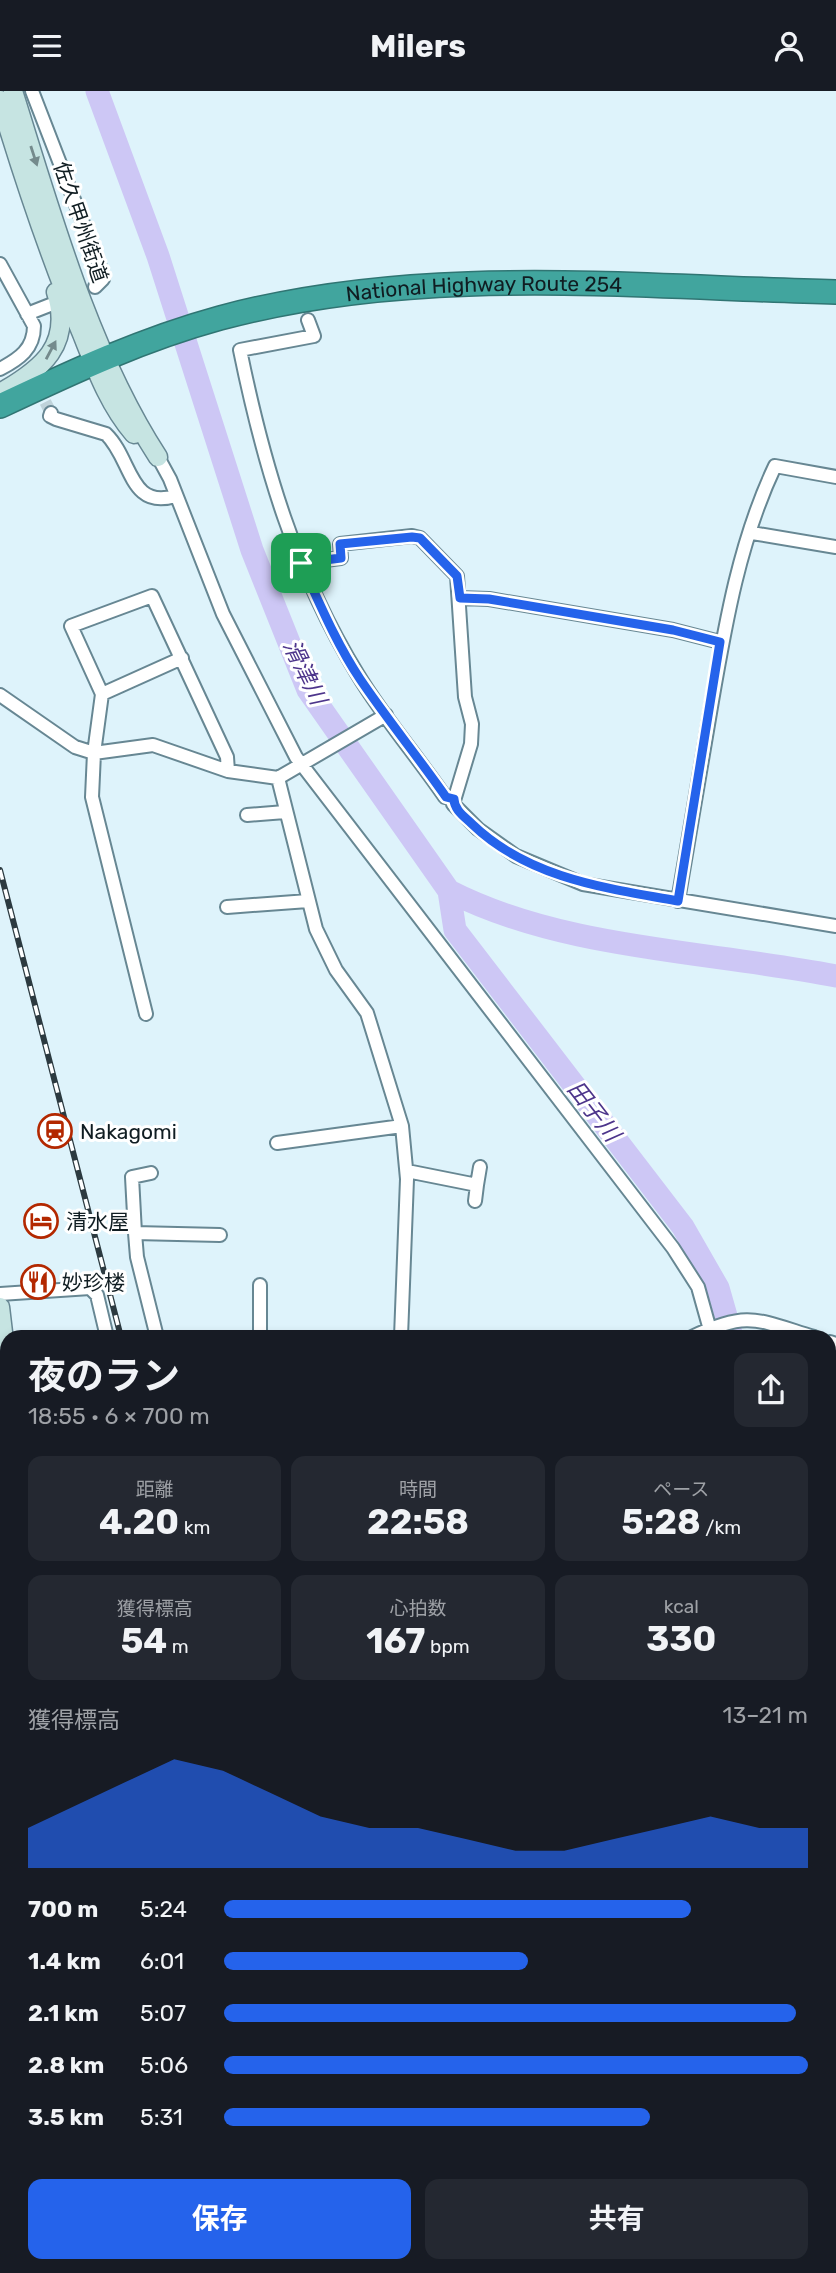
<!DOCTYPE html>
<html lang="ja">
<meta charset="utf-8">
<style>
:root{--surface:#171b24;--page:#242831;--text:#f1f3f6;--muted:#9ea1a6;--accent:#2563eb}
body{margin:0;font-family:Rubik,"Noto Sans JP",sans-serif;background:var(--page);color:var(--text);height:100vh;display:flex;flex-direction:column;font-size:26px;white-space:nowrap}
*{box-sizing:border-box;margin:0}
p{font-size:23px;color:var(--muted)}
.icon{flex:none;width:38px;height:38px;fill:none;stroke:currentColor;stroke-width:2;stroke-linecap:round;stroke-linejoin:round}
.map{position:relative;flex:1;overflow:hidden}
.details{position:absolute;left:0px;top:1239px;width:836px;height:943px;display:flex;flex-direction:column;background:var(--surface);border-radius:21px 21px 0 0;box-shadow:0 4px 10px #0003}
.details>*{flex:none}
.pin{position:absolute;display:grid;place-items:center;width:60px;height:60px;color:#fff;margin:-30px;border-radius:14px;box-shadow:0 4px 10px #0006}
.round{display:grid;place-items:center;flex:none;width:74px;height:74px;border-radius:14px;background:var(--page)}
.summary{display:flex;align-items:center;justify-content:space-between;height:119px;padding:0 28px}
h1{font-size:38px;font-weight:700;line-height:52px}
.metrics{display:grid;grid-template-columns:repeat(3,1fr);gap:10px;height:119px;padding:7px 28px}
.metrics div{display:grid;align-content:center;border-radius:14px;background:var(--page);text-align:center}
.metrics b{font-size:35px;font-weight:700}
.metrics small{font-size:19px;font-weight:400}
.metrics p{font-size:19px}
.chart{height:196px;padding:14px 28px}
.chart p{display:flex;justify-content:space-between}
.chart svg{width:100%;height:126px;margin-top:7px;fill:var(--accent);opacity:.7}
.primary-button{display:flex;gap:14px;margin-top:auto;padding:14px 28px}
.primary-button a{flex:1;height:80px;border-radius:14px;background:var(--accent);color:#fff;font-size:28px;font-weight:700;line-height:80px;text-align:center}
.primary-button a+a{background:var(--page);color:var(--text)}
ul{padding:0 28px;list-style:none;font-size:23px}
li{display:grid;grid-template-columns:112px 84px 1fr;align-items:center;height:52px}
li i{height:18px;border-radius:9px;background:var(--accent)}
header{display:flex;justify-content:space-between;align-items:center;height:91px;padding:0 28px;background:var(--surface);font-size:32px;font-weight:700}
.map>svg:first-child{display:block}
</style>
<header><svg class="icon" aria-label="menu" viewBox="0 0 24 24"><path d="M4 6h16M4 12h16M4 18h16"/></svg>Milers<svg class="icon" aria-label="person" viewBox="0 0 24 24"><circle cx="12" cy="8" r="4"/><path d="M4 21q1-7 8-7t8 7"/></svg></header>
<div class="map">
<svg width="836" height="2182" viewBox="0 0 836 2182">
<rect width="100%" height="100%" fill="#def3fb"/>
<g fill="none" stroke-linecap="round" stroke-linejoin="round">
<!-- stream -->
<path stroke="#cdc7f5" stroke-width="3.5" d="M169 2175 172 2182"/>
<!-- river -->
<path stroke="#cdc7f5" stroke-width="23" d="M97 0 158 165 252 459 308 599 449 800C564 859 711 860 836 885
M449 800 455 839 683 1136 718 1197 732 1246
M830 1895 836 1910"/>
<!-- street-tunnel -->
<path stroke="#bfd3da" stroke-width="12" stroke-dasharray="12 6" stroke-linecap="butt" d="M37 295 51 322"/>
<!-- street casing -->
<g stroke="#678793" stroke-width="16">
<path id="street" d="M32 0 100 176 103 188 95 196
M0 173 34 235C34 258 19 268 0 278
M27 223 50 214
M308 229 314 245 240 259C264 376 295 481 358 584 384 627 417 665 445 706L454 708
M51 322 50 325 56 328 106 343C132 368 129 419 175 405
M158 366 170 388 223 523 296 666 673 1157 698 1196 712 1246
M752 442 836 456
M301 472 341 467 340 453 412 445 420 447 457 485 465 606 472 633 471 653 453 713 478 738 516 765 583 793 836 835
M460 507 489 508 673 539 720 551
M102 603 182 567
M0 604 75 656 94 662 102 603 71 535 152 505 227 666 228 680
M278 687 316 838 336 879 367 922 402 1035 407 1088 401 1246
M247 724 285 721
M678 810C689 745 700 680 711 616 725 535 739 451 775 375L836 386
M227 816 308 810
M146 923 92 706 94 662 153 654 228 680 278 687 386 624
M277 1052 402 1035
M407 1080 477 1094 480 1076
M475 1110 477 1094
M135 1142 132 1086 151 1082
M0 1203 90 1197 97 1204 107 1246
M157 1246 137 1166 135 1142 220 1144
M260 1246V1194
M692 1246C748 1219 758 1229 814 1246
M830 1251 836 1253
M830 1454 836 1455
M0 1591 7 1588
M830 1647 836 1646
M0 1664 7 1661
M0 1702 7 1714
M830 1727 836 1817
M830 1958 836 1974
M0 1973 7 1985
M830 2075 836 2071
M0 2080 7 2075
M0 2093 7 2104
M0 2117 7 2114
M105 2175 112 2182
M336 2175 337 2182
M530 2175 531 2182
M560 2175 565 2182
M826 2175 828 2182
M771 2182 802 2175"/>
</g>
<!-- secondary casing -->
<g stroke="#678793" stroke-width="21">
<path id="secondary" d="M13 0C51 121 89 260 158 366
M0 9C24 89 50 167 82 243 96 278 109 314 134 343
M0 302C42 278 73 254 56 201
M0 1216 7 1275
M0 1382 7 1379
M830 1402H836
M0 1495 7 1492"/>
</g>
<!-- primary casing -->
<g stroke="#307573" stroke-width="24">
<path id="primary" d="M0 1835 7 1846
M238 2175 244 2182"/>
</g>
<!-- highway casing -->
<g stroke="#307573" stroke-width="26">
<g id="highway">
<path id="s1" d="M0 315C72 281 143 248 220 227 420 173 632 196 836 201"/>
</g>
</g>
<!-- street -->
<use href="#street" stroke="#fff" stroke-width="12"/>
<!-- secondary -->
<use href="#secondary" stroke="#c6e4e2" stroke-width="18"/>
<!-- primary -->
<use href="#primary" stroke="#8dc9c5" stroke-width="21"/>
<!-- highway -->
<use href="#highway" stroke="#41a59e" stroke-width="23"/>
<!-- rail casing -->
<g stroke="#2c3a40" stroke-width="6">
<path id="rail" d="M0 779 121 1246
M422 2175 427 2182"/>
</g>
<!-- rail -->
<use href="#rail" stroke="#fff" stroke-width="3.5" stroke-dasharray="10" stroke-linecap="butt"/>
</g>
<!-- one-way arrows -->
<defs><path id="oneway-solid" d="M-6-.8H1V-3.2L6.5 0L1 3.2V.8H-6Z" transform="scale(1.75)"/></defs>
<g fill="#748a8c">
<use href="#oneway-solid" transform="translate(34 65) rotate(72)"/>
<use href="#oneway-solid" transform="translate(51 259) rotate(-62)"/>
</g>
<g fill="none" stroke-linecap="round" stroke-linejoin="round">
<!-- route casing -->
<g stroke="#fff" stroke-width="14">
<path id="route" d="M412 446 420 447 457 485 460 507 489 508 673 539 720 551 678 810C605 797 528 787 472 733 465 726 454 719 454 708L446 706C418 666 387 628 360 588 336 552 319 511 301 472L341 467 340 453Z"/>
</g>
<!-- route -->
<use href="#route" stroke="#2563eb" stroke-width="9"/>
</g>
<!-- icons -->
<defs>
<g id="station-ring" transform="scale(1.75)"><circle r="9.5" fill="#fff" stroke="#b32800" stroke-width="1.5"/><path d="M-3-6H3Q5-6 5-4V2Q5 4 3 4L4.5 6H3L1.5 4h-3L-3 6H-4.5L-3 4Q-5 4-5 2V-4Q-5-6-3-6ZM-3.5-4v3h7v-3ZM-3.5 1v1.5H-2V1ZM2 1v1.5H3.5V1Z" fill="#b32800"/></g>
<g id="hotel-ring" transform="scale(1.75)"><circle r="9.5" fill="#fff" stroke="#b32800" stroke-width="1.5"/><path d="M-6-4.5h1.5V1H6V5H4.5V3h-9V5H-6ZM-4 0a1.8 1.8 0 1 1 3.6 0ZM.5 0V-2.5h3Q6-2.5 6 0Z" fill="#b32800"/></g>
<g id="restaurant-ring" transform="scale(1.75)"><circle r="9.5" fill="#fff" stroke="#b32800" stroke-width="1.5"/><path d="M-5-6h1v4h1v-4h1v4h1v-4h1v5L-1.5 .5V6h-2V.5L-5-1ZM5-6V6H3V1.5H1.5Q1.5-4 5-6Z" fill="#b32800"/></g>
</defs>
<g fill-rule="evenodd">
<use href="#station-ring" x="55" y="1040"/>
<use href="#hotel-ring" x="41" y="1130"/>
<use href="#restaurant-ring" x="38" y="1191"/>
</g>
<g text-anchor="middle" dominant-baseline="central" stroke-width="6" stroke-linejoin="round" paint-order="stroke">
<!-- street labels -->
<g font-size="21" fill="#101d22" stroke="#fff">
<text transform="translate(81 131) rotate(71)">佐久甲州街道</text>
<text stroke="none"><textPath href="#s1" startOffset="504">National Highway Route 254</textPath></text>
</g>
<!-- poi labels -->
<g font-size="21" fill="#101d22" stroke="#fff" text-anchor="start">
<text x="80" y="1040">Nakagomi</text>
<text x="66" y="1130">清水屋</text>
<text x="62" y="1191">妙珍楼</text>
</g>
<!-- water labels -->
<g font-size="23" font-style="italic" fill="#4d358b" stroke="#fff">
<text transform="translate(305 581) rotate(64)">滑津川</text>
<text transform="translate(594 1020) rotate(52)">田子川</text>
</g>
</g>
</svg>
<div class="pin" style="left:301px;top:472px;background:#1e9e55"><svg class="icon" aria-label="arrive" viewBox="0 0 24 24"><path d="M6 21V4h12l-3 4 3 4H6"/></svg></div>
<section class="details">
<div class="summary"><div><h1>夜のラン</h1><p>18:55 · 6 × 700 m</p></div><a class="round"><svg class="icon" aria-label="share" viewBox="0 0 24 24"><path d="M12 15V3M7 8l5-5 5 5M5 13v7h14v-7"/></svg></a></div>
<div class="metrics">
<div><p>距離</p><b>4.20<small> km</small></b></div>
<div><p>時間</p><b>22:58</b></div>
<div><p>ペース</p><b>5:28<small> /km</small></b></div>
</div>
<div class="metrics">
<div><p>獲得標高</p><b>54<small> m</small></b></div>
<div><p>心拍数</p><b>167<small> bpm</small></b></div>
<div><p>kcal</p><b>330</b></div>
</div>
<div class="chart"><p><span>獲得標高</span>13–21 m</p>
<svg viewBox="0 0 160 44" preserveAspectRatio="none"><path d="M0 44V30L10 22L20 14L30 6L40 10L50 18L60 26L70 30L80 30L90 34L100 38L110 38L120 34L130 30L140 26L150 30L160 30V44z"/></svg>
</div>
<ul>
<li><b>700 m</b>5:24<i style="width:80%"></i></li>
<li><b>1.4 km</b>6:01<i style="width:52%"></i></li>
<li><b>2.1 km</b>5:07<i style="width:98%"></i></li>
<li><b>2.8 km</b>5:06<i style="width:100%"></i></li>
<li><b>3.5 km</b>5:31<i style="width:73%"></i></li>
</ul>
<div class="primary-button"><a>保存</a><a>共有</a></div>
</section>
</div>
